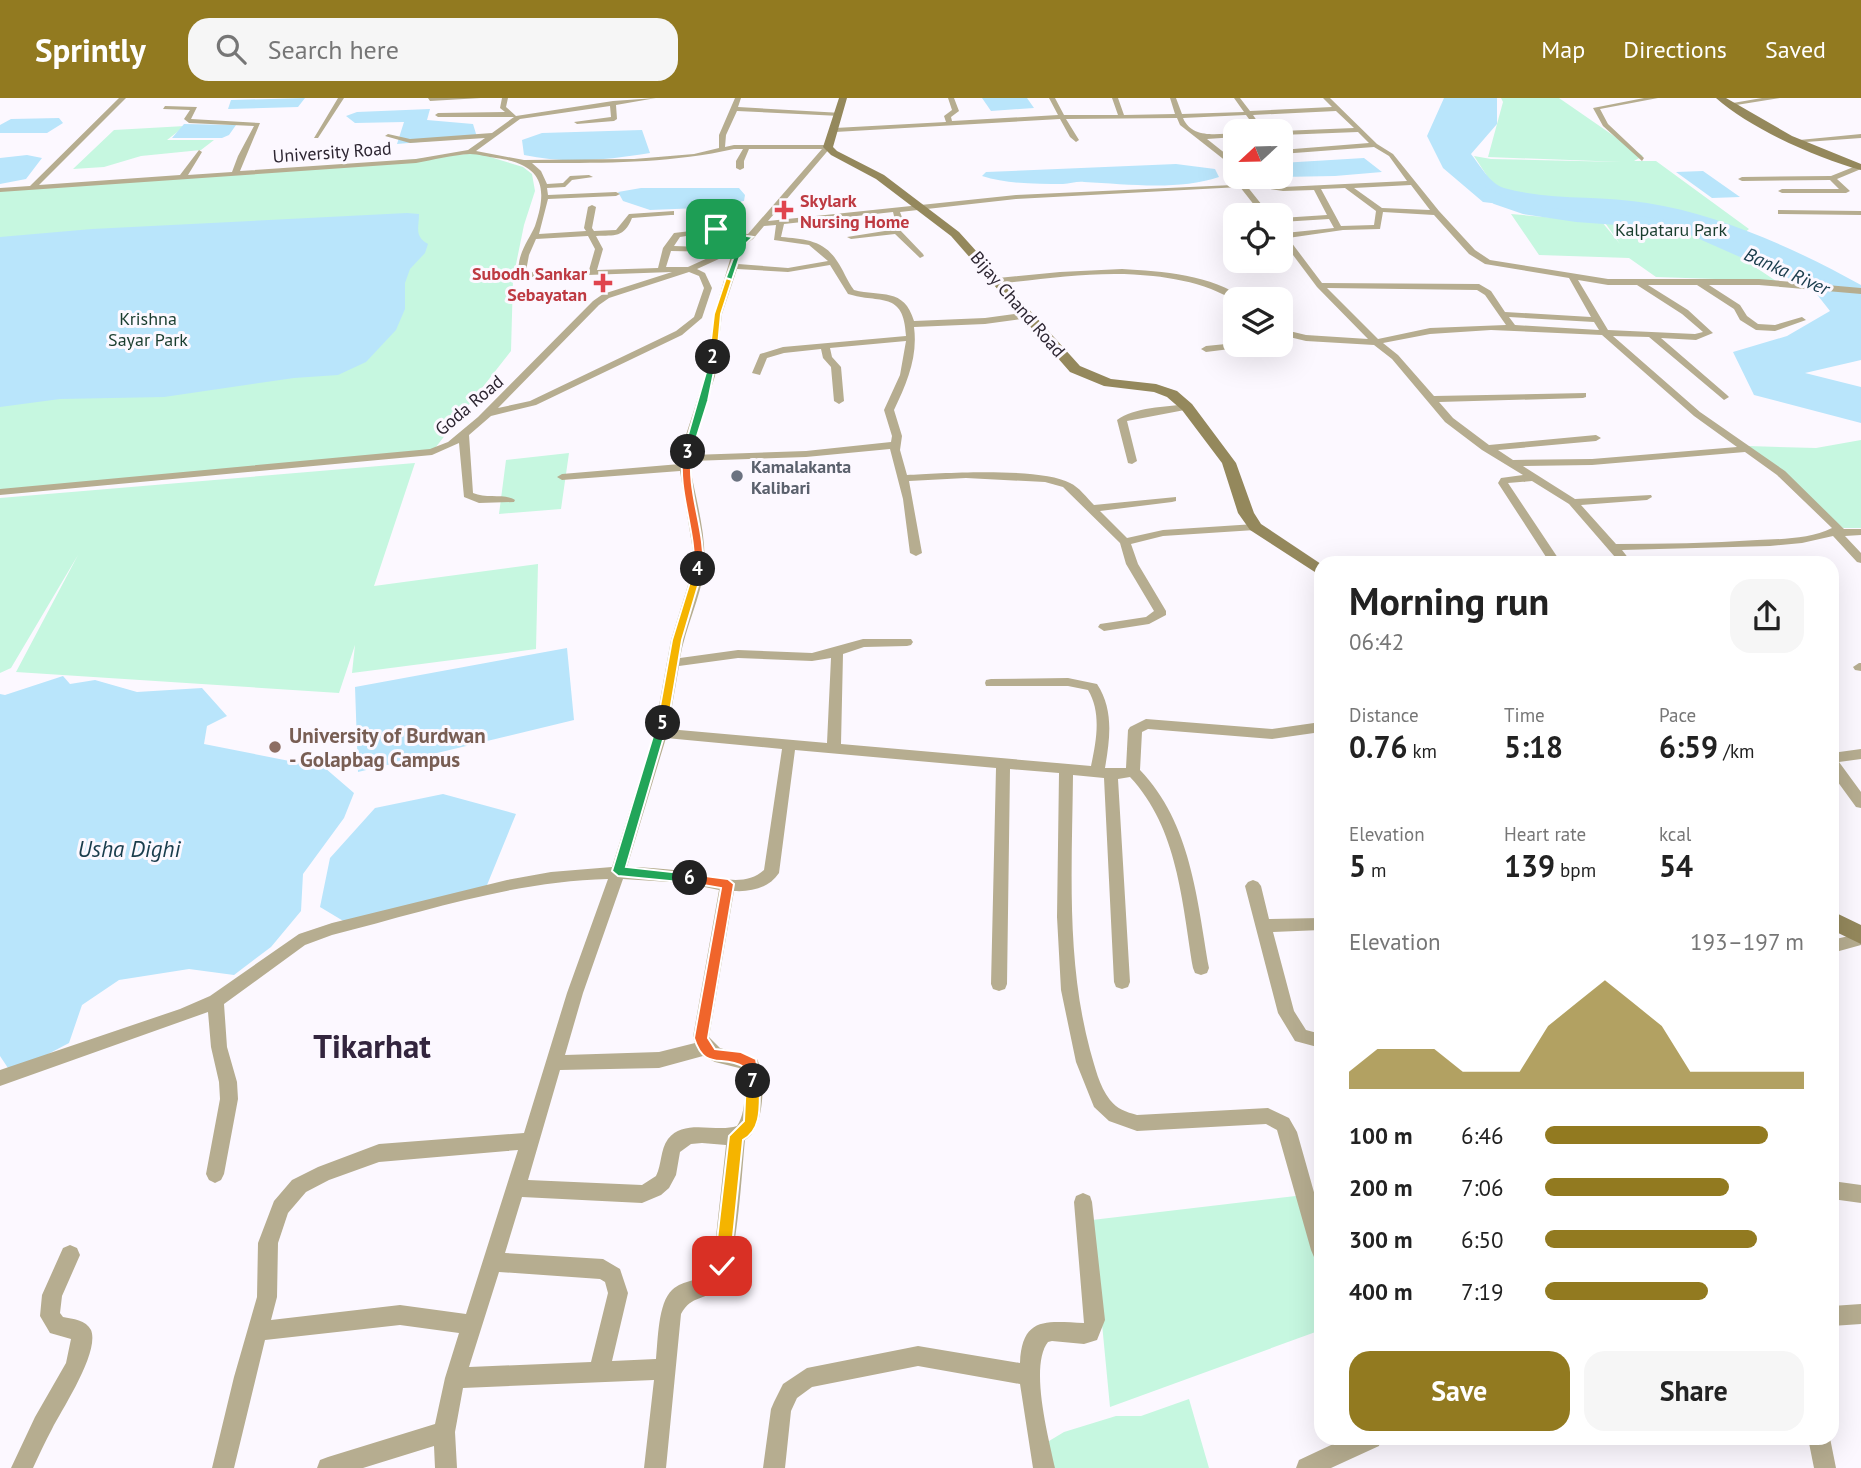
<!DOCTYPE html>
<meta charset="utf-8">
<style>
:root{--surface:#fff;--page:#f6f6f6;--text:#222;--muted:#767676;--accent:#927a20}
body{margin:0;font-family:"PT Sans",sans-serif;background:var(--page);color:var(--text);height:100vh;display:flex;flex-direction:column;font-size:26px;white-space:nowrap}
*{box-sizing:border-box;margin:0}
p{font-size:23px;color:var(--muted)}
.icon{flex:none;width:38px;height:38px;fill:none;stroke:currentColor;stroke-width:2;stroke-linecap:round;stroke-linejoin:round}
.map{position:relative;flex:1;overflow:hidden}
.drawer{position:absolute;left:1314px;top:458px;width:525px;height:889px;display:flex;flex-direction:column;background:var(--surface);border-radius:21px;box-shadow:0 7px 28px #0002}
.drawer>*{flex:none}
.needle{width:46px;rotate:248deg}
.controls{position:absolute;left:1223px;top:21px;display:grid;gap:14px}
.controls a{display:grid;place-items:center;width:70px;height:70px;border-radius:14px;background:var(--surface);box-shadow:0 7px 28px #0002;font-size:35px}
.pin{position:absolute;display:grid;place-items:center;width:60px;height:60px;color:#fff;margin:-30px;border-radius:14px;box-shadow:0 4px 10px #0006}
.km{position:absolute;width:35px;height:35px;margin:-18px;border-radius:50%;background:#222;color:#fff;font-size:19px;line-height:35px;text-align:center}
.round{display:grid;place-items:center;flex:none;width:74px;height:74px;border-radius:21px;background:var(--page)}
.head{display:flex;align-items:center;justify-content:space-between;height:119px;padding:0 35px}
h1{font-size:38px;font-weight:700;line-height:52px}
.stats{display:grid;grid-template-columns:repeat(3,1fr);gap:10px;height:119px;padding:7px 35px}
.stats div{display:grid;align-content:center}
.stats b{font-size:30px;font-weight:700}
.stats small{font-size:19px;font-weight:400}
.stats p{font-size:19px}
.chart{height:196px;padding:14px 35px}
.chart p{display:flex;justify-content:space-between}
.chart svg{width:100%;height:126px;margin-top:7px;fill:var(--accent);opacity:.7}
.cta{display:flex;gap:14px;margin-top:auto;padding:14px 35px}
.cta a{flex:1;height:80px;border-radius:21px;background:var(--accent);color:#fff;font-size:28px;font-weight:700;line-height:80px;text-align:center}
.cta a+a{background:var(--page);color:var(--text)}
ul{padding:0 35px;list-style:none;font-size:23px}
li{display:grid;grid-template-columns:112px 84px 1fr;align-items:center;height:52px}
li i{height:18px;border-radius:9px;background:var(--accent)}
header{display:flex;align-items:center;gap:42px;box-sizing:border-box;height:98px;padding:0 35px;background:var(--accent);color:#fff}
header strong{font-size:33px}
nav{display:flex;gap:38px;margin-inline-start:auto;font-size:24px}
.search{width:490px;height:63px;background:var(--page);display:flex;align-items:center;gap:18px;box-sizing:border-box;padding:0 24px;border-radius:21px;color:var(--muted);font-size:26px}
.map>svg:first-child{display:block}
</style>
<header>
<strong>Sprintly</strong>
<div class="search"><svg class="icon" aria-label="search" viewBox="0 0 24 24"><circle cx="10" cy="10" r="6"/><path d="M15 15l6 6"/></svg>Search here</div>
<nav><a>Map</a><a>Directions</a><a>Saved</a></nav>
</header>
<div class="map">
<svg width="1861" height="1370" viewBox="0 0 1861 1370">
<rect width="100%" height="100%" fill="#fcf8ff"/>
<!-- green -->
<path fill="#c6f7e0" d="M1501 0H1559L1643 58 1634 63H1656L1749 131 1727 150 1776 183 1656 179 1629 160 1539 157 1511 116 1602 124 1620 146 1596 112 1506 95 1491 84 1474 58 1491 61 1622 64 1488 59 1503 4Z
M185 28 167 42H214L201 52 141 58 104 69 73 71 114 32Z
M477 55 523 69 532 76 535 93 524 127 513 181 511 253 432 354 0 393V92L292 73Z
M1861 342V430H1843L1748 348 1816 350Z
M569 355 561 411 499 416 506 362Z
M415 365 374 488 538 466 536 551 352 575 355 547 339 595 16 574 78 457 11 570 0 575V400Z
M1321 1095V1232L1110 1309 1092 1122Z
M1189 1301 1209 1370H1049L1044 1346 1064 1334 1116 1318H1141Z"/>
<!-- water -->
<path fill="#b9e5fb" d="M305 0 298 9 228 11 231 2Z
M982 0H1027L1034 10 991 13Z
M1444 0H1497V26L1471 56C1480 67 1490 86 1504 90 1551 103 1600 97 1647 105 1719 116 1798 152 1861 187V262L1805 275 1861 289V325L1754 297 1733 254 1787 238 1830 213 1800 175 1685 129 1483 104 1443 70 1427 38Z
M430 11 427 22 473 26 477 39 397 46 404 24 355 25 346 18 357 14Z
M59 20 63 25 47 35H0V27L11 21Z
M184 26 236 27 229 37 222 40H172Z
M642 32 650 55C608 62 565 66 524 57L522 42 542 35Z
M27 57 42 60 26 81 0 86V60Z
M1364 60 1382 74 1335 78 1281 79V65Z
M1176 66 1215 71 1219 79C1178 93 1127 86 1084 84 1077 83 1070 86 1063 86 1037 86 1007 86 982 78L986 74Z
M1703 73 1740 99 1712 100 1676 74Z
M641 90H739L745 97 744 103 700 110 650 112 623 103 618 94Z
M407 115 419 116C419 130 414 138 428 146L425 155 410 171 405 185V211L396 232 366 264 338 277 294 280 164 299 60 301 0 309V139L92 131Z
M567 550 574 622 358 674 355 589Z
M63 578 70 586 95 582 137 594 202 590 227 618 207 628 204 646 325 670 354 695 344 720 303 776 301 813 271 849 234 877 189 871 119 882 82 907 69 945 33 964 8 970 0 958V596L5 597Z
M443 696 516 716 485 792 345 824 320 809 330 760 375 710Z"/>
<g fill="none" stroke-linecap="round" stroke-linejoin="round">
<!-- river -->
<path fill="#b9e5fb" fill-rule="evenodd" d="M1480 86 1505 99 1549 110 1658 120 1694 127 1788 165 1842 190 1845 194 1835 200 1828 198 1688 136 1658 130 1576 124 1523 116 1494 106 1472 91 1474 87Z"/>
<!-- street -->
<path fill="#b6ad90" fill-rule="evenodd" d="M119 0H126L39 87 180 77 199 52 202 54 188 77 232 74 238 58 254 28 189 25 184 21 190 12 163 11 165 8 197 9 191 21 260 25 240 73 416 61 468 52 485 40 410 45 385 38 388 36 410 41 492 35 514 19H438L435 17 438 15 505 14 500 10 502 0H508L506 9 516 18 613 3 656 0 616 7 617 21 614 23 577 26 574 24 611 19 610 8 520 21 476 53 524 62 634 61 694 56 719 50V37L735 0H741L738 9 842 15 840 18 737 13 726 37 725 49 734 47H828L831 49 768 123 1016 97 1233 87 1246 83 1283 89 1407 83 1389 58 1374 49 1281 56V52L1369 45 1358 34 1281 37V33L1354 30 1336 13 1253 17 1264 33H1258L1246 17 1183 20C1192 41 1217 36 1236 35V39L1207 41 1236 64V71L1180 27 1177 20 1066 21 1079 42 1076 44 1070 39 1060 21 835 34 832 32 835 30 946 24 944 18 952 12 948 0H954L959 13 951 19 952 23 1058 17 1049 0H1055L1064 17H1118L1112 0H1118L1124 17 1175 16 1170 0H1176L1182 16 1244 14 1234 0H1240L1250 13 1332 9 1323 0H1330L1377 46 1393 56 1439 113 1475 152 1490 162 1608 181H1759L1861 190V196L1759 187H1709L1740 207 1747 218 1758 226 1775 227 1802 219 1806 222 1775 233 1756 232 1740 222 1734 211 1697 187H1648L1688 212 1713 235 1696 242 1661 240 1727 297 1729 299 1724 302 1649 239 1613 238 1700 314 1785 373 1844 431H1861V437L1845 438 1861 455V465L1857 464 1833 438 1802 445 1770 448 1622 452 1633 466H1621L1569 406 1532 383 1508 385 1558 460 1556 462H1548L1498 385 1501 380 1523 377 1482 352 1445 324 1392 261 1374 247 1306 243 1281 237V231L1306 237 1368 241 1317 189 1281 141V134L1285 135 1334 130 1329 121 1281 124V120L1327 117 1314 92 1283 93 1246 87 1270 117H1262L1240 89 1016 101 900 114 903 122 899 131 923 156 924 158 920 160 895 136 851 141 847 139 891 132 895 122 893 114 784 126 781 139C804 141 824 142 837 163 843 171 847 183 854 192 881 199 904 189 914 223L985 220 1028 214 1032 217 1028 220 985 226 914 229C918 259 907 285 894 312L902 338 900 352 907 377C942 375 1041 369 1070 385 1079 389 1087 400 1094 407L1176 399V403L1172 404 1100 413 1127 440 1163 432 1255 426 1261 429 1255 432 1163 438 1131 446 1138 466 1166 513V517L1149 526 1104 533 1098 529 1100 526 1146 519 1154 513 1126 466 1120 445 1063 389 1045 384 966 380 909 383 922 455 916 458 910 455 903 401 890 351 806 359 691 363 690 369C696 402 707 438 704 471 701 499 685 530 680 560L738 552 812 555 863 541H911L913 544 911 547 907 548 864 549 843 556 841 646 1091 668C1096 644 1102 615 1088 592L1068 588H986L985 585 986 582 991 581 1068 580 1097 586C1114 612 1110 640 1105 670H1126L1128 632 1130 629 1146 621 1272 631 1321 624V634L1272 641 1148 631 1142 634 1140 672C1191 725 1197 801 1209 870L1207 875 1201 877 1195 875 1193 870C1182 804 1178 730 1130 679L1118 681 1130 884 1128 889 1122 891 1116 889 1114 884 1104 680 1073 677C1072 769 1066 862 1090 952 1095 969 1099 988 1110 1002 1117 1011 1126 1014 1137 1017L1268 1010 1289 1020 1297 1034 1321 1119V1162L1314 1159 1311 1152 1277 1032 1266 1026 1137 1033 1109 1023 1094 1009 1076 964 1061 892 1057 819 1059 675 1010 671 1007 886 1005 891 999 893 993 891 991 886 996 670 795 652 779 775C769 790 752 794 734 793L709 939 720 950 757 961C766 979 765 1031 745 1042 742 1069 737 1175 720 1190 706 1202 691 1197 681 1216L666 1370H644L654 1282 463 1290 455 1334 457 1370H435L434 1348 363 1370H317L320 1362 328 1359 435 1326 445 1280 459 1235 400 1227 265 1242 234 1370H212L234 1279 257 1199 258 1145 274 1103 292 1082 318 1069 379 1046 524 1035 567 895 608 781C514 783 422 814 332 837L305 847 224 906 227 949 237 984 238 1001 224 1076 221 1082 215 1085 209 1082 206 1076 220 1001 219 984 211 949 208 914 0 988V972L180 911 210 898 299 836 332 825 507 782 551 774 612 769 654 635 671 542 692 474 693 453 680 373 562 382 557 379 562 376 680 366 684 343 705 278 714 216 732 155 697 171 705 175 712 190 702 220 682 237 536 307 491 318 469 337 473 395C487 401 504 395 515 402L514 404 479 405 464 399 459 345 432 357 0 397V391L430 351 448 344 478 319 593 203 603 196 672 174 531 179 519 176C516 157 529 142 535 128 549 87 541 66 496 60 488 59 478 56 470 56 452 57 433 62 416 65L0 94V90L30 88ZM734 51H743L736 63V70L740 72 744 70V63L749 51H822L748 136 718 133 725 123 728 112 721 110 711 133 699 132 674 135 663 150 658 170 597 172 603 151 596 138C615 137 624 140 632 120L671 117H674V113L629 116 616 132 594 133 592 130 596 109 592 107 588 109 584 130 586 133 539 136 548 101 616 98 620 96 616 94 548 97 547 90 565 89 572 82 593 79 589 77 570 78 563 85 547 86 541 73 532 65C601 65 667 66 734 51ZM1411 87 1430 112 1382 110 1354 90ZM1345 90 1376 113 1374 127 1341 128 1321 91ZM1383 114 1434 117 1469 156 1485 166 1569 180 1591 219 1505 214 1491 193 1479 186 1322 185 1288 140 1343 132 1380 131ZM776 127 774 142 809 147 828 163 788 170 738 166 741 149 753 141 764 128ZM699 136 743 141 730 150 674 148 680 139ZM588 138 595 151 589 172 532 174 526 173 529 157 536 141ZM671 153 721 154 688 169H666ZM830 167 848 196C880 206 904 192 906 238L783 249 760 256 752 275 760 277 767 260 784 255 821 251 823 260 831 269 834 303 839 306 844 303 841 269 832 259 830 250 906 243 900 277 884 312 892 338 891 344 806 353 692 357 694 343 715 278 722 216 737 171 788 174ZM689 174 699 178 704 190 694 219 676 233 530 303 498 310 599 207 609 200ZM1578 182 1608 187H1637L1682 216 1703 234 1695 236 1608 232ZM1327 190 1477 192 1485 197 1506 227 1430 230 1378 241ZM1509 219 1594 224 1599 232 1515 227ZM1491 232 1602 237 1694 318 1737 349 1592 361 1513 362 1498 352 1596 343 1601 340 1596 337 1489 347 1453 320 1439 304 1583 300 1586 299V295L1434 298 1398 257 1383 245 1430 236ZM1745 354 1777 377 1832 430C1810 441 1781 441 1757 442 1710 445 1663 446 1616 446L1581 407 1647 402 1652 399 1651 397 1575 401 1523 368 1592 367ZM738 560 812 563 831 560 827 645 668 631 679 568ZM666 640 782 651 764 772C742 792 708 776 683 773 664 771 645 769 627 769ZM623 781 685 785 719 792 693 939 695 945 659 954 565 957 583 895ZM703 958 715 964 743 971C745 988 747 1013 737 1028 716 1035 684 1020 668 1041 660 1052 662 1066 656 1078L642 1087 528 1082 560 972 659 970ZM702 1045 726 1047 713 1166C701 1187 686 1179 672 1192 658 1205 658 1242 656 1261L612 1263 628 1195 620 1171 603 1161 505 1155 522 1099 642 1105 661 1097 669 1090 676 1077 680 1054 691 1046ZM518 1052 466 1216 400 1207 271 1222 277 1199 278 1145 288 1115 306 1094 329 1082 379 1064ZM499 1174 600 1181 605 1184 608 1195 591 1264 469 1269Z
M338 0H344L318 40H314Z
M428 0H481L430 3Z
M1644 0H1658L1600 11 1608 26 1644 60 1642 63 1603 28 1593 10Z
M1762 0H1780L1730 8 1727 6Z
M1861 36V40L1792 45 1789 43Z
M1861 66V71L1837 81 1850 93 1846 95H1782L1778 93 1782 91H1839L1830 82 1742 83 1738 81 1742 79 1831 78Z
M1778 112 1861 113V117L1781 116H1778Z
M1122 171C1162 173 1212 177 1245 201 1232 202 1223 196 1211 191 1193 184 1172 180 1153 178 1102 172 1049 180 998 186L994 183 998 180 1060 174Z
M1236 245V247H1243L1238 250 1206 254 1201 251 1206 248Z
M1187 306 1192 309 1190 311 1127 323 1137 363 1132 366 1128 365 1117 322C1134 309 1166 309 1187 306Z
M1859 565H1861V573L1855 572 1853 569Z
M1861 651V661L1839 664 1861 694V710L1856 709 1832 676V655Z
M1253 782 1258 784 1261 788 1269 821 1321 820V832L1273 834 1294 913 1306 932 1321 936V950L1295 943 1278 915 1245 788 1248 784Z
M1861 835V847L1832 855V842Z
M1832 1083 1861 1087V1105L1832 1101Z
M1083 1095 1090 1098 1092 1104 1105 1222 1097 1242 1084 1246 1052 1243 1048 1244C1029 1268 1049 1341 1055 1370H1033L1020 1286 918 1268 812 1289 797 1300 791 1313 785 1370H763L771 1311 774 1304 783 1286 807 1270 918 1248 1020 1265C1022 1217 1048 1224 1084 1225L1074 1104 1076 1098Z
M70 1147 77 1150 80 1157 62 1198 60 1215 63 1219C73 1221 86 1222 91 1232 100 1254 62 1311 52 1331 45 1344 39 1357 33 1370H11L35 1319 66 1265 71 1241 50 1235 40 1218 42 1197 63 1150Z
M1861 1206V1226L1832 1228V1208Z
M1346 1340H1381L1379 1348 1331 1370H1296L1299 1362Z
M1808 1340H1830L1836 1370H1814Z"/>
<!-- secondary -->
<path fill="#94885c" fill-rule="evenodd" d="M839 0H847L833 49 837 53 884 77 959 134 1080 268 1111 281 1156 286 1177 293 1192 306 1236 365 1254 415 1261 426 1321 466V478L1250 432 1238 415 1222 365 1182 312 1167 299 1154 294 1104 288 1070 274 951 138 876 81 831 57 823 49Z
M1716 0H1726L1792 38 1861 66V72C1817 60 1749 30 1716 0Z
M1832 813 1861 827V846L1832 832Z"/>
</g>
<!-- split-1 -->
<path fill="#22a559" stroke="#fff" stroke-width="2" d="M716 129 719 131 717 133 753 139 741 150 740 158 732 182 728 184 725 182 734 158V149L744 140 710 136Z"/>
<!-- split-2 -->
<path fill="#f5b400" stroke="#fff" stroke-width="2" d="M726 180 732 182 721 216 717 259 713 261 709 259 714 216Z"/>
<!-- split-3 -->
<path fill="#22a559" stroke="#fff" stroke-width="2" d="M711 257 717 259 708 303 692 354 688 357 683 354Z"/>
<!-- split-4 -->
<path fill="#f0652b" stroke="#fff" stroke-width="2" d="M688 351 692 354C686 393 706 432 703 471L698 474 694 471C696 432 677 393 683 354Z"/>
<!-- split-5 -->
<path fill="#f5b400" stroke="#fff" stroke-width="2" d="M698 468 703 471 682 542 668 625 663 629 657 625 672 542 694 471Z"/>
<!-- split-6 -->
<path fill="#22a559" stroke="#fff" stroke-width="2" d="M663 622 668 625 626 769 690 776 697 780 690 785 618 778 612 773 657 625Z"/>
<!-- split-7 -->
<path fill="#f0652b" stroke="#fff" stroke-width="2" d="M690 776 728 781 734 786 708 940 715 951 741 954 756 961 760 983 753 989 746 983 744 969C721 956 705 974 694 940L721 790 686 784 684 780Z"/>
<!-- split-8 -->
<path fill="#f5b400" stroke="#fff" stroke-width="2" d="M753 976 760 983C759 1003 764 1031 743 1042L730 1168 728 1174 722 1176 717 1174 714 1168 729 1038 744 1023 746 983Z"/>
<!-- markers -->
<g fill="#e0444e" stroke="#fcf8ff" stroke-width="2.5">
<path d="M780.5 101.5h7v7h7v7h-7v7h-7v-7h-7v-7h7z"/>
<path d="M599.5 174.5h7v7h7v7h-7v7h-7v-7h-7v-7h7z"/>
</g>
<circle fill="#6b7280" stroke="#fcf8ff" stroke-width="2.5" cx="737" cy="378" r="7"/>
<circle fill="#8d6e63" stroke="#fcf8ff" stroke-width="2.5" cx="275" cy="649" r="7"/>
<g text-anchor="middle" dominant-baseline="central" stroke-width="6" stroke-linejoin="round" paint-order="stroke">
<!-- far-street labels -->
<g font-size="18" fill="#2d2632" stroke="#fcf8ff">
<text transform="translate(332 54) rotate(-4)">University Road</text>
<text transform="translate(1018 206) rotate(49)">Bijay Chand Road</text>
<text transform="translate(469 307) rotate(-40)">Goda Road</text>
</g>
<!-- far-health labels -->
<g font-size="18" font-weight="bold" fill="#be3a42" stroke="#fcf8ff" text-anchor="start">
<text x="800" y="102">Skylark<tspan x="800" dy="21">Nursing Home</tspan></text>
<text x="587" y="175" text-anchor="end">Subodh Sankar<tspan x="587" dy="21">Sebayatan</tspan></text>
</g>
<!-- far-park labels -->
<g font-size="18" fill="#193d2e" stroke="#fcf8ff">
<text x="1671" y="131">Kalpataru Park</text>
<text x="148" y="220">Krishna<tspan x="148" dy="21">Sayar Park</tspan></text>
</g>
<!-- far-worship labels -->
<g font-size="18" font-weight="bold" fill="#5b616d" stroke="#fcf8ff" text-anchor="start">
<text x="751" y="368">Kamalakanta<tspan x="751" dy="21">Kalibari</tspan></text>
</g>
<!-- far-water labels -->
<g font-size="19" font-style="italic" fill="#193c4c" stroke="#fcf8ff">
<text transform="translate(1787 173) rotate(24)">Banka River</text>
</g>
<!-- education labels -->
<g font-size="21" font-weight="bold" fill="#785e54" stroke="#fcf8ff" text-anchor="start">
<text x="289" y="637">University of Burdwan<tspan x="289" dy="24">- Golapbag Campus</tspan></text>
</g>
<!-- water labels -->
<g font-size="23" font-style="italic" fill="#193c4c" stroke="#fcf8ff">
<text x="129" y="750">Usha Dighi</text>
</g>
<!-- near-district labels -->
<g font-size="33" font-weight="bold" fill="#33253e" stroke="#fcf8ff">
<text x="372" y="947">Tikarhat</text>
</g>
</g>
</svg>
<div class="controls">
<a><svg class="needle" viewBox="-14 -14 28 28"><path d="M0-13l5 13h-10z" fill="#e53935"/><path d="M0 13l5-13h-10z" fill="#767676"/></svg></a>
<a><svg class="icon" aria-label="locate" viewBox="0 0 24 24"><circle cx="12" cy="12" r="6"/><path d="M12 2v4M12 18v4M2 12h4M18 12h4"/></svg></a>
<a><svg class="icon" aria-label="layers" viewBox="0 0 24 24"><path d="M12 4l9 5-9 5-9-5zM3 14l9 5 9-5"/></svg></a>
</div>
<div class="pin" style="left:716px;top:131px;background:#1e9e55"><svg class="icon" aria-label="arrive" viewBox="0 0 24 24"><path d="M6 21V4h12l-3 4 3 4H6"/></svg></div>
<div class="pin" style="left:722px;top:1168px;background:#d93025"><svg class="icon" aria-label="check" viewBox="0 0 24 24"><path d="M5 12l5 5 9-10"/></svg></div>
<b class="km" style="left:713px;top:259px">2</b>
<b class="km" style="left:688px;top:354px">3</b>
<b class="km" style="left:698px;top:471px">4</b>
<b class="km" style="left:663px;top:625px">5</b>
<b class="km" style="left:690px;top:780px">6</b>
<b class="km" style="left:753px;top:983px">7</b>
<section class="drawer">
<div class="head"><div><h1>Morning run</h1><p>06:42</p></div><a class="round"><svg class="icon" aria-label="share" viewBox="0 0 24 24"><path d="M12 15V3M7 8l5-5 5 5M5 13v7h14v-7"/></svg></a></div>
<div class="stats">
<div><p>Distance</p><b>0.76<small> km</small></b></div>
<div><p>Time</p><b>5:18</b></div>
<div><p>Pace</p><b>6:59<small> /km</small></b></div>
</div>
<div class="stats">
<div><p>Elevation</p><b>5<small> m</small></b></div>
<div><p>Heart rate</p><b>139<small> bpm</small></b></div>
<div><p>kcal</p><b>54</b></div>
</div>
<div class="chart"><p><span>Elevation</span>193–197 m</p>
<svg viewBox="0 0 160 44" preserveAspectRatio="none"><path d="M0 44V38L10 30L20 30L30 30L40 38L50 38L60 38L70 22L80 14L90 6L100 14L110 22L120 38L130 38L140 38L150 38L160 38V44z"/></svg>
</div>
<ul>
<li><b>100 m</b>6:46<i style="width:86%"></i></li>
<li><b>200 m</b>7:06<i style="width:71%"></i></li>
<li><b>300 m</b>6:50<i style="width:82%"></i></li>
<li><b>400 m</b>7:19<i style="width:63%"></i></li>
</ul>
<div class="cta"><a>Save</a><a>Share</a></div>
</section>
</div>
